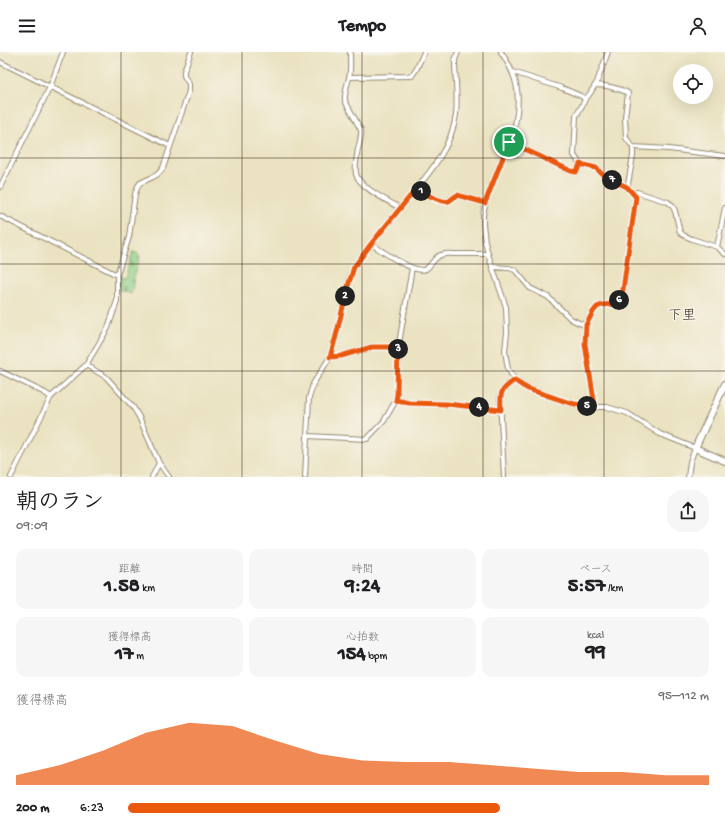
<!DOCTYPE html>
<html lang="ja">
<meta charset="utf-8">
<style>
:root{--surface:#fff;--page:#f6f6f6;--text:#202124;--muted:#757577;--accent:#ea580c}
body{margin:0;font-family:"Gochi Hand","Klee One",sans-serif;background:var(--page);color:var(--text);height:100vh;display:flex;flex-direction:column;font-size:15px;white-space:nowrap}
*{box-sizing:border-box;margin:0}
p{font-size:13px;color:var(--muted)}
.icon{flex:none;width:22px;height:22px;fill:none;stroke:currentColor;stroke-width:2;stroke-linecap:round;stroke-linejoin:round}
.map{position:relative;height:425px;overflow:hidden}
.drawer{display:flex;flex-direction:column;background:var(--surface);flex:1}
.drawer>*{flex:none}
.buttons{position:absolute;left:673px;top:12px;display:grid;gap:8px}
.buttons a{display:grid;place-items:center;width:40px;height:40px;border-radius:50%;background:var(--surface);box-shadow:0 4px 16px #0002;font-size:20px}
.pin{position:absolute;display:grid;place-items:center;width:34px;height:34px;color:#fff;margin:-17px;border:2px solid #fff;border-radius:50%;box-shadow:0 1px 4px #0007}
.km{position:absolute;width:20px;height:20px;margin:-10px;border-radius:50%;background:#222;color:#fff;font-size:11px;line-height:20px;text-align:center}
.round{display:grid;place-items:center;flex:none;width:42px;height:42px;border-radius:16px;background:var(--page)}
.head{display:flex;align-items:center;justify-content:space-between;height:68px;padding:0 16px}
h1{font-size:22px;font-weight:700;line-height:30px}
.stats{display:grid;grid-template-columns:repeat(3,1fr);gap:6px;height:68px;padding:4px 16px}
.stats div{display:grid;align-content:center;border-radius:10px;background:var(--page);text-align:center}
.stats b{font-size:20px;font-weight:700}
.stats small{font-size:11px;font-weight:400}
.stats p{font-size:11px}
.chart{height:112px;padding:8px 16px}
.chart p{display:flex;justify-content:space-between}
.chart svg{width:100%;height:72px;margin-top:4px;fill:var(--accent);opacity:.7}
ul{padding:0 16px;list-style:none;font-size:13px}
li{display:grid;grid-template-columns:64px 48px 1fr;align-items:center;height:30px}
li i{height:10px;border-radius:5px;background:var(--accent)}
header{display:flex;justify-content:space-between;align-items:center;height:52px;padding:0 16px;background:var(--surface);font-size:18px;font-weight:700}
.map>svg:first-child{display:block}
</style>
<header><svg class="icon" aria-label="menu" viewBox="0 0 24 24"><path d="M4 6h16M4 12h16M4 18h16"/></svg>Tempo<svg class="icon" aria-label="person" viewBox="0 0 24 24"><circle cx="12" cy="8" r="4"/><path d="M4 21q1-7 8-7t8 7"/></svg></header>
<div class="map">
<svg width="725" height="425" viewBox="0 0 725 425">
<defs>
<pattern id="cemetery-stones" width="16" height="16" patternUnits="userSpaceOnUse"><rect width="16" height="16" fill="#91d188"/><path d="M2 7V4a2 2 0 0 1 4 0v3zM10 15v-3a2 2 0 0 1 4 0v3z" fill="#78aa6f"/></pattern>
</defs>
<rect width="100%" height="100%" fill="#f7f3e8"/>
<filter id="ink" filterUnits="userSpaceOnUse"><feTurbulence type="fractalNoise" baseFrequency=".025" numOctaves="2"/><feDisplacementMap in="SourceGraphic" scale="8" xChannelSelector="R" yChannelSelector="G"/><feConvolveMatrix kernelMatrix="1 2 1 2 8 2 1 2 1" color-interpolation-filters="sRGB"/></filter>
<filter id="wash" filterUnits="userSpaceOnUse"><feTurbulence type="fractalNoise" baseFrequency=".012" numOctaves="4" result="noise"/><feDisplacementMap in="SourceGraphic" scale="16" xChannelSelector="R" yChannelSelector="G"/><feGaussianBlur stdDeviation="0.9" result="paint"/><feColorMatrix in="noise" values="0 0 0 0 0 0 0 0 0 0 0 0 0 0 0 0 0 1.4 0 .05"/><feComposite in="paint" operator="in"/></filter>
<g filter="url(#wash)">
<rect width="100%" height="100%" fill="#eae2c0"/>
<!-- cemetery -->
<path fill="url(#cemetery-stones)" stroke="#667e53" d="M133 200 137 201 140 204C138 211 135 218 134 225 133 231 133 236 131 242L119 238 120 225 125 226Z"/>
</g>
<g filter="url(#ink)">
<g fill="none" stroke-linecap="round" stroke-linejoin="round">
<!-- street casing -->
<g stroke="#92866f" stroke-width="6">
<path id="street" d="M350 0C350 9 351 18 349 26 347 34 344 41 345 49L361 78C362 86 358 94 357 103 356 109 355 115 356 122 359 135 388 149 400 156
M501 0C518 25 521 43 515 73L486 148 483 163V172L485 190 488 202 506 255 507 280 505 299 508 317 515 328 520 332 526 336 573 352 588 355H607L627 361 660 382 695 396 690 410 688 425
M0 10 170 94
M513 20 562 36 581 44 585 47
M349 25 412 24 417 16 424 0
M596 33C604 33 621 37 628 41L625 65 626 86 633 95 669 97 725 104
M509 90 571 119 576 120 578 117 580 112 574 103 576 64 583 52 585 47 589 43 597 30 608 0
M580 112 596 116 604 124 627 135 636 145
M0 135 50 35 63 0
M627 135 628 132 633 104V95
M416 137C423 140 439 149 446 149 450 149 453 145 457 143L485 151
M0 164 117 223
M371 192C381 198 415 223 426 217 432 213 434 205 441 203 446 201 452 202 457 202 467 202 477 202 488 202
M717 195 725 156
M492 215 509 216 515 218 530 236 548 245 571 267 579 271 586 273
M330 305 341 304 372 295H398
M86 313 106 325 133 355 139 365 159 411 169 425
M0 319 45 341 51 345
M396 348 409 351 447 352 501 358
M595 354 585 292 586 273 593 260 597 255 602 253 615 252 618 251 623 239 637 140 668 150 672 153 675 159 680 180 683 183 692 187 717 195 725 202
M307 384 367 387 384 369 396 348 397 343 399 291 412 216
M11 425 51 345 86 313 108 276 117 249V223L129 185 135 142 138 134 140 131 153 125 158 122 163 116 189 39V32L184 24V19L191 0
M152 425 159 411
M305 425 309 346 313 332 330 305 336 284 350 224 357 210C372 191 387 172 403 153 425 126 451 99 456 63 458 46 455 25 455 8L458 0
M504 425 500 346C502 336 508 333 515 328"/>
</g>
<!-- secondary casing -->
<g stroke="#92866f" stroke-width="8">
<path id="secondary" d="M725 332 695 396 725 409"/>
</g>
<!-- street -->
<use href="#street" stroke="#fff" stroke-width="4"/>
<!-- secondary -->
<use href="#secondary" stroke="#fff" stroke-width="6"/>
</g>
</g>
<g fill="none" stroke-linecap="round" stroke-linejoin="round" filter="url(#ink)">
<!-- route casing -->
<g stroke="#fff" stroke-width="8">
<path id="route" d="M509 90 571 119 576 120 578 117 580 112 596 116 604 124 627 135 636 145 623 238 618 251 615 252 602 253 597 255 593 260 586 273 585 292 595 354C578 355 562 348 546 343 538 340 527 338 520 332 519 332 516 329 515 328 500 338 500 340 501 358L447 352 409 351 396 348 397 343 398 295H372L341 304 330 305 336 284 348 234 354 215 371 192 416 137C423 140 442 152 449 149 452 147 454 145 457 143L485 151Z"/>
</g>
<!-- route -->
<use href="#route" stroke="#ea580c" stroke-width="5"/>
</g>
<!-- grid -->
<path fill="none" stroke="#3b2a1e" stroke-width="1" stroke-opacity="0.55" d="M121 0V425M242 0V425M362 0V425M483 0V425M604 0V425M0 106H725M0 212H725M0 319H725"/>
<g text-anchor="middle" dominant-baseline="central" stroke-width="3" stroke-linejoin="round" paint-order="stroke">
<!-- neighbourhood labels -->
<g font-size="14" fill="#3b2a1e" stroke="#f7f3e8">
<text x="682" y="264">下里</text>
</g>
</g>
</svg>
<div class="buttons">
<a><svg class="icon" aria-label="locate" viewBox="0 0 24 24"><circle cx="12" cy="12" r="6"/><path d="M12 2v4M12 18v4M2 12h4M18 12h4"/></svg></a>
</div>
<div class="pin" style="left:509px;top:90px;background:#1e9e55"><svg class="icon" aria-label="arrive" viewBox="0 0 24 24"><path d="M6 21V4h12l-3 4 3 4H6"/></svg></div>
<b class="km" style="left:421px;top:139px">1</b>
<b class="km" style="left:345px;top:244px">2</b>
<b class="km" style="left:398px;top:297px">3</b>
<b class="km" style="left:479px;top:355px">4</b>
<b class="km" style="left:587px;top:354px">5</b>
<b class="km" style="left:619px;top:248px">6</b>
<b class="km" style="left:612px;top:128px">7</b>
</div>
<section class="drawer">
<div class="head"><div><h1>朝のラン</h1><p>09:09</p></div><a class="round"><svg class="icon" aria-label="share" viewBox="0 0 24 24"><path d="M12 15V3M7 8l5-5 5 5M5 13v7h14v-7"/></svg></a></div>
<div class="stats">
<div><p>距離</p><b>1.58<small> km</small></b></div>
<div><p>時間</p><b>9:24</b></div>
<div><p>ペース</p><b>5:57<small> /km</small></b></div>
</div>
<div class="stats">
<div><p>獲得標高</p><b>17<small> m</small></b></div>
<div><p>心拍数</p><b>154<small> bpm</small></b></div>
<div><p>kcal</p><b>99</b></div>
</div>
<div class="chart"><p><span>獲得標高</span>95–112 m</p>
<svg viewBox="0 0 160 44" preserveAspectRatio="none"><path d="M0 44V38L10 32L20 23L30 12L40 6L50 8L60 17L70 25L80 29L90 30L100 30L110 32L120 34L130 36L140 36L150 38L160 38V44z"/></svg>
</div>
<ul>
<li><b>200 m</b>6:23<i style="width:64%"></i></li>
</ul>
</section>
